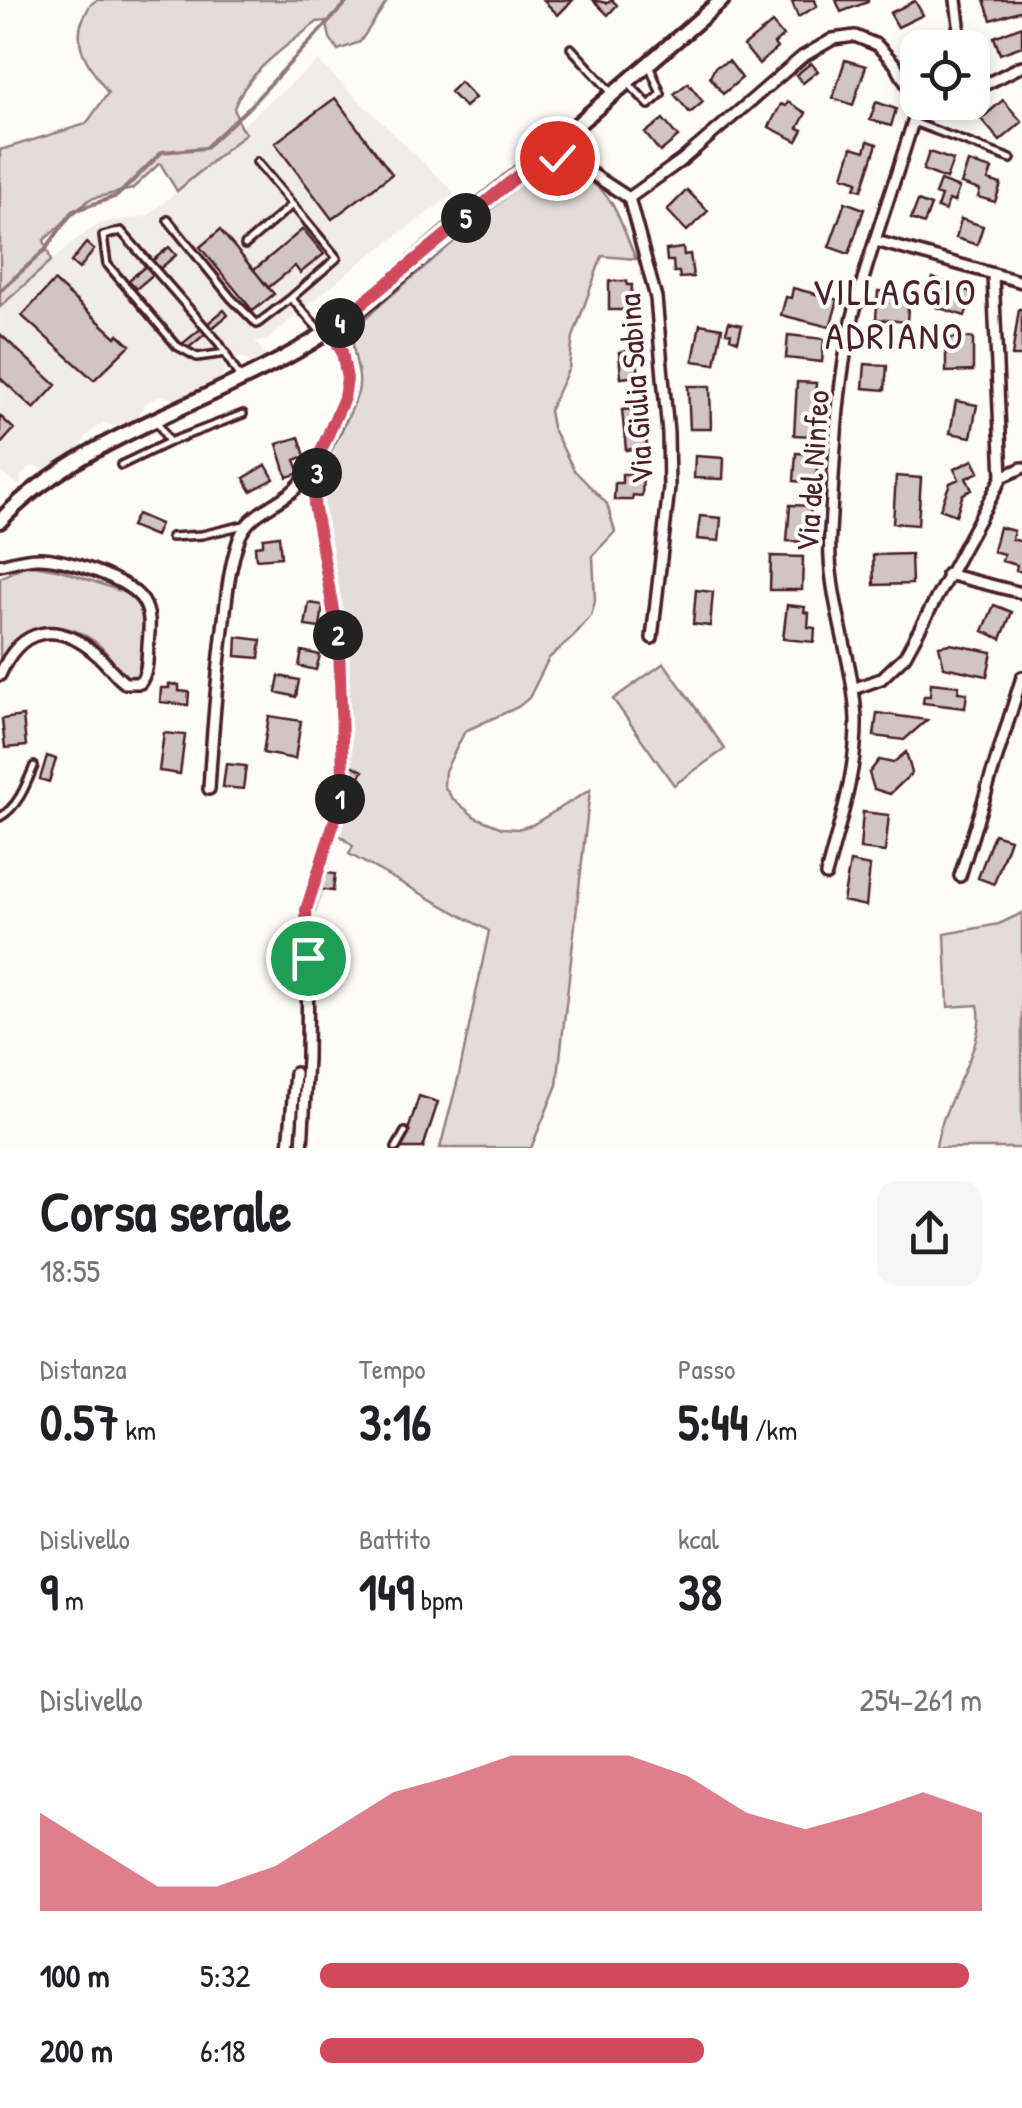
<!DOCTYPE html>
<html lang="it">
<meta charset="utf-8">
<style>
:root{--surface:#fff;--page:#f6f6f6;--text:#202124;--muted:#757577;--accent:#d1495b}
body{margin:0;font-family:"Patrick Hand",sans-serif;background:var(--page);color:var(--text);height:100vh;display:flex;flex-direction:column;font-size:38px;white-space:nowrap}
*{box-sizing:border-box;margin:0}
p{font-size:32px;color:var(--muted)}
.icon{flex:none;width:55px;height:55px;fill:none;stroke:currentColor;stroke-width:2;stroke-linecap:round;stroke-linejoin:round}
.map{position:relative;height:1148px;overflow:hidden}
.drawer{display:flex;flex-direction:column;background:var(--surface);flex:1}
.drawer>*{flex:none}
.buttons{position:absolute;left:900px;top:30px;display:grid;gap:20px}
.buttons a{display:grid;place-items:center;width:90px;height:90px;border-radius:20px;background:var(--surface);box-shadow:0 5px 15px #0003;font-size:50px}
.pin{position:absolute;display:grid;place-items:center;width:85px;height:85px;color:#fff;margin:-42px;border:5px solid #fff;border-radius:50%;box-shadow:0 2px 10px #0007}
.km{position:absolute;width:50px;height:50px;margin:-25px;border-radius:50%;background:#222;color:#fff;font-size:28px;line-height:50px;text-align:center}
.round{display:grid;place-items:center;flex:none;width:105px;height:105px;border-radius:20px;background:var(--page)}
.headline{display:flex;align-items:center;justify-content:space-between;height:170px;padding:0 40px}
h1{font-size:55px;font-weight:800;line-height:75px}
.stats{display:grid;grid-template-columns:repeat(3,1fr);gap:15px;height:170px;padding:10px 40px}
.stats div{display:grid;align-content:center}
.stats b{font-size:50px;font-weight:800}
.stats small{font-size:28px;font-weight:400}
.stats p{font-size:28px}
.chart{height:280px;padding:20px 40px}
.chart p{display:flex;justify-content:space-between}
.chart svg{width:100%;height:180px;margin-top:10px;fill:var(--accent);opacity:.7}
ul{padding:0 40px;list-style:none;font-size:32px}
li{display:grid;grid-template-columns:160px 120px 1fr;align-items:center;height:75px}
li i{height:25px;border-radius:12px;background:var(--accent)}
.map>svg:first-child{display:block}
</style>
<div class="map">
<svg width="1022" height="1148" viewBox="0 0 1022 1148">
<rect width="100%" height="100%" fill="#fdfcf7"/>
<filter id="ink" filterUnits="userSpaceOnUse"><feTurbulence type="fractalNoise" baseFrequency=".01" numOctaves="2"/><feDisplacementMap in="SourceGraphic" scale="20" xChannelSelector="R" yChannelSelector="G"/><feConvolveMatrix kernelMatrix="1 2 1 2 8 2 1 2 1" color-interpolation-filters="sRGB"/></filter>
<g filter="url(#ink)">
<!-- built -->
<path fill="#f0ece8" d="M318 61 455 193 358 264 268 339 255 342 267 356 253 364 242 357 225 366 224 378 174 400 162 395 145 403 138 417 123 424 116 427 103 422 85 437 79 449 47 469 32 466 21 475 20 486 0 472V307L74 241 101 223 148 216 246 134 240 127Z"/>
<!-- green -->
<path fill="#e3dcda" stroke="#967e82" stroke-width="2.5" d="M97 0H388L360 42 338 50 330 38 326 21 317 22C287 46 248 70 234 108L240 127 246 133 177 191 160 163 132 189 90 199 44 240 51 261 0 307V150L86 124 108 93C93 71 71 47 83 19 88 10 88 5 97 0Z
M543 165C614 183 609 196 636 259L602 256 573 337 569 368 549 411 552 427 574 470 607 504 615 532 593 555 595 601 591 616 572 638 549 658 529 698 518 707 465 731 445 771 444 786 452 798 475 817 502 828 517 829 532 825 590 790 557 1085 531 1148H440L459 1075 489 931 349 854 353 846 338 834C354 762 352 685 341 612 336 579 314 523 318 492 323 454 348 427 358 392 364 368 345 348 357 325Z
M28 564 61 570 132 595 141 608 145 622 138 676H127C116 668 110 655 100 646 67 616 19 621 0 663V578Z
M664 663 725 749 674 785 613 699Z
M1022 913V1148H936C940 1104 988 1046 978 1005L948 1007 945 934 999 924Z"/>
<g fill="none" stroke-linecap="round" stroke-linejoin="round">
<!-- stream -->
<path stroke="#91777b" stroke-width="4" d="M0 291 45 250 73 211 117 196 162 152 205 148 247 109 349 0"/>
</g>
<!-- building -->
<path fill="#d0c5c4" stroke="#4a1f2b" stroke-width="2.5" d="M543 0H573L558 15Z
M593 0 607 3 612 0 617 5 608 15Z
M798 0H815L817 6 798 17 792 2Z
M836 0H868V2L841 12Z
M984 0H1021L1022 10 991 20Z
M915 1 923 15 898 27 890 13Z
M772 23 783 36 774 44 777 48 759 64 744 46Z
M1022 26V46L1000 54 994 37Z
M928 31 932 38 929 48H918V56L909 42Z
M845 60 866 66 853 105 833 98Z
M729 61 742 78 723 94 710 77 715 67Z
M811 63 818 71 803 83 796 75Z
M460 82 475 98 465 107 450 92Z
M688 83 703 102 690 113 674 94Z
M335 98 392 174 332 219 275 143Z
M1003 100 1022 122 1000 141 981 119Z
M788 102 806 113 798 128 803 130 797 141 769 127 781 104 786 106Z
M876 102 896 109 891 126 870 120Z
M663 119 678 137 660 152 645 133Z
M868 141 877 144 862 190 855 188 858 181 843 176 852 147 865 151Z
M929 152 953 160 946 179 923 170Z
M968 162 992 169 988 180 1001 184 995 202 978 197 980 190 961 184Z
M940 181 959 188 954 202 949 200 945 211 937 208 941 196 935 194Z
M687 190 708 211 687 231 667 210Z
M918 201 931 206 924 224 911 219Z
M845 202 864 209 849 254 829 247Z
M961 219 983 226 977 245 956 238Z
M303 229 324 254 300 273 295 266 268 288 254 270Z
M220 230 274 294 253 311 200 247Z
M86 243 94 250 79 269 71 262Z
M169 247 176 255 136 289 129 280Z
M683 248 684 255 690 254 693 277 680 278 679 272H674L673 261H667L666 250Z
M933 278 973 293 965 316 936 307 937 303 926 299Z
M54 281 116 337 118 334 130 345 94 380 22 316Z
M609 281H627V285H632L630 310H609Z
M793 288 838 300 830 327 781 315 786 297 791 298Z
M878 291 909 294 907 322 876 319Z
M1019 309H1022V356H1012Z
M224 310 228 315 187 349 182 344Z
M729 322 742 325 738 341 730 338 731 333 726 332Z
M700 324 722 328 715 364 693 361Z
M0 334 56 385 34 409 0 378Z
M788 335 824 339 822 362 786 358Z
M946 338H973V371L946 372Z
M636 350 639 376 621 378 619 352Z
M865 364 887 366 885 390 863 388Z
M797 382 816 383 813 436 794 435Z
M688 386H710L711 429H690Z
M956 401 977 405 971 437 950 433Z
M643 408 647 447 626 450 622 410Z
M0 416 14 429 0 445Z
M299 437 305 456 295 460 300 473 287 477 277 444Z
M796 453 818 454 816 483 794 481Z
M695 456 724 458 723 479 694 478Z
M973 460 979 472 966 478 972 490 963 494 956 515 940 509 950 483 959 479 954 469Z
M266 465 274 479 251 491 244 478Z
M622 474H643L642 496 633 495 632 500H614L615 483H622Z
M896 476 921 478 918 525 893 523Z
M790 505 811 506 808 542 787 541Z
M137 514 160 524 155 536 131 526Z
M700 516 721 518 719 541 697 539Z
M999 527 1014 531 1012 539 1022 542V572L1016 570 1017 565 1002 561 1004 554 993 551Z
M279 536 281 557 256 559 255 546 263 545V538Z
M911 554 912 584 874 585 873 555Z
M771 556 803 557 802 590H770Z
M696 590 713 592 710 626 693 624Z
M309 603 323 605 320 628 305 626Z
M787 605 805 607 804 612 809 613 808 627 815 628 814 642 783 639Z
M994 605 1012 612 1001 639 983 631Z
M237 637 261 640 259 658 236 656Z
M950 644 992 652 987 676 944 667 939 646Z
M302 651 320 655 316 670 299 666Z
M279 676 299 680 296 697 276 692Z
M931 683 959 686 958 692 967 693 965 708 923 703 924 696H930Z
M169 684 179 685V691L189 692 188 705 160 702 161 688H169Z
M877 713 927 720 904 740 874 736Z
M23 716 26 746 5 748 2 719Z
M269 716 301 721 295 759 263 753Z
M164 733 185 735 180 774 159 771Z
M906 752 912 773 890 794 874 789 869 773 879 760 893 763Z
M47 756 56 759 49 782 40 779Z
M346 762 363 771 354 788 346 784Z
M226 764 246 766 243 789 223 787Z
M863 812 889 815 885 852 860 849Z
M994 834 1010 839 994 884 978 878Z
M850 862 870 866 866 906 843 901Z
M319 872 335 874 333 891 317 889Z
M419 1096 438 1102 423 1148H398L401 1139 405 1140Z"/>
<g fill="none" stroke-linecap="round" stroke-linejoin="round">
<!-- service casing -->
<g stroke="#4a1f2b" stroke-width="12">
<path id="service" d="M571 48 613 94
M627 82 649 105 661 94 650 67
M913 122 1011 159
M257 162 337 258 291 298 322 333
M168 220 231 298 257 324 291 298
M245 245 292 205
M226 353 197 357 177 346 107 264 103 236 121 231 219 343 240 378
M157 421 169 442 243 414
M121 465 169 442
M171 537 202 535 244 525
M0 817C18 807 26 785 34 766
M396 1148 405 1132"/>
</g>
<!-- minor casing -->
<g stroke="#4a1f2b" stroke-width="16">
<path id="minor" d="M954 48 959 24 956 0
M972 91 1022 66
M931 103V102
M543 155 583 168 629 198
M629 198 682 160 802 57 833 39 855 36 877 45 895 64 918 104C898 177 869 248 852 321 836 387 834 465 830 532 826 596 853 655 856 719 857 772 839 825 826 875
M629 198 656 298 668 433 669 488 652 638
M876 241 1022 282
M993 275 1002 477
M0 565C13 562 25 558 38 558 63 557 130 579 143 601 152 615 149 631 148 646 147 659 148 672 140 683H125C114 675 107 663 96 654 57 620 20 627 0 675
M947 574 1022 593
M853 689 881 679 905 656 1002 477 1022 468
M209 789C212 738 216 688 222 637 226 605 228 570 239 539 248 513 276 506 295 489 318 467 350 405 347 373 345 357 338 343 330 330
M960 876 1022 677
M289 1148 295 1073
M302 1148 307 1059 308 951 305 921 339 805 343 766 339 643 314 504 320 453"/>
</g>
<!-- secondary casing -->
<g stroke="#4a1f2b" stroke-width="20">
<path id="secondary" d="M0 521C85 431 225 401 327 332 369 305 406 268 444 236 538 159 630 80 722 0"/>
</g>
<!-- service -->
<use href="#service" stroke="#fdfcf7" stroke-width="5"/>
<!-- minor -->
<use href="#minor" stroke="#fdfcf7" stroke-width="9"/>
<!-- secondary -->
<use href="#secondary" stroke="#fdfcf7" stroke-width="12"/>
</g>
</g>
<g fill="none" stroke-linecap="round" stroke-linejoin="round" filter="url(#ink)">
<!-- route casing -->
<g stroke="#fff" stroke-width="20">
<path id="route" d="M308 958 306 910 336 816 343 774 339 643 314 504 320 453 344 398 347 379 342 352 330 330 543 155 557 158"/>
</g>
<!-- route -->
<use href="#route" stroke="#d1495b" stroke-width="12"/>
</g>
<g text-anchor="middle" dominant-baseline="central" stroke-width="8" stroke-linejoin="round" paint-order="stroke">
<!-- street labels -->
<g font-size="32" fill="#4a1f2b" stroke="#fdfcf7">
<text transform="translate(635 389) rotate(-94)">Via Giulia Sabina</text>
<text transform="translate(812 471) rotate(-86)">Via del Ninfeo</text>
</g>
<!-- quarter labels -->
<g font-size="38" letter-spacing="2.5" fill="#4a1f2b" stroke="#fdfcf7">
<text x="895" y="291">VILLAGGIO<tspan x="895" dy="44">ADRIANO</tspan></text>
</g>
</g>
</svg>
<div class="buttons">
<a><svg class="icon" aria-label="locate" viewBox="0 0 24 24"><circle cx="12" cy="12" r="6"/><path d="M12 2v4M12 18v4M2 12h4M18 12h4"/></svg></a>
</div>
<div class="pin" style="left:308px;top:958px;background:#1e9e55"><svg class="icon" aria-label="arrive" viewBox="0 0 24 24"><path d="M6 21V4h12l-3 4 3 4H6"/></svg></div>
<div class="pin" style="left:557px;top:158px;background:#d93025"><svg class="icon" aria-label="check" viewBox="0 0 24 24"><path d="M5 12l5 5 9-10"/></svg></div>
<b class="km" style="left:340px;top:799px">1</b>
<b class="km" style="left:338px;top:635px">2</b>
<b class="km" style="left:317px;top:473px">3</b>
<b class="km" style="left:340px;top:323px">4</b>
<b class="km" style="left:466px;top:218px">5</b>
</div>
<section class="drawer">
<div class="headline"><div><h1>Corsa serale</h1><p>18:55</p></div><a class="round"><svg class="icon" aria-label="share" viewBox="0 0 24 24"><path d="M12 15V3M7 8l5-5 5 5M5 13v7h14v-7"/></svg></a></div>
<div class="stats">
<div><p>Distanza</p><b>0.57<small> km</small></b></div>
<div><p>Tempo</p><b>3:16</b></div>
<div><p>Passo</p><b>5:44<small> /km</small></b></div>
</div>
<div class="stats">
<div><p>Dislivello</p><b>9<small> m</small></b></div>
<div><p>Battito</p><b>149<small> bpm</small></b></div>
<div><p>kcal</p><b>38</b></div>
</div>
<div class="chart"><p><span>Dislivello</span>254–261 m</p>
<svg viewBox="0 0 160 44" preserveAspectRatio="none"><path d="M0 44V20L10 29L20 38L30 38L40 33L50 24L60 15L70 11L80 6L90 6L100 6L110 11L120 20L130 24L140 20L150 15L160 20V44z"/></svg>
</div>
<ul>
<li><b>100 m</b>5:32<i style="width:98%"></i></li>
<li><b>200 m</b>6:18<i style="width:58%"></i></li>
</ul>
</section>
